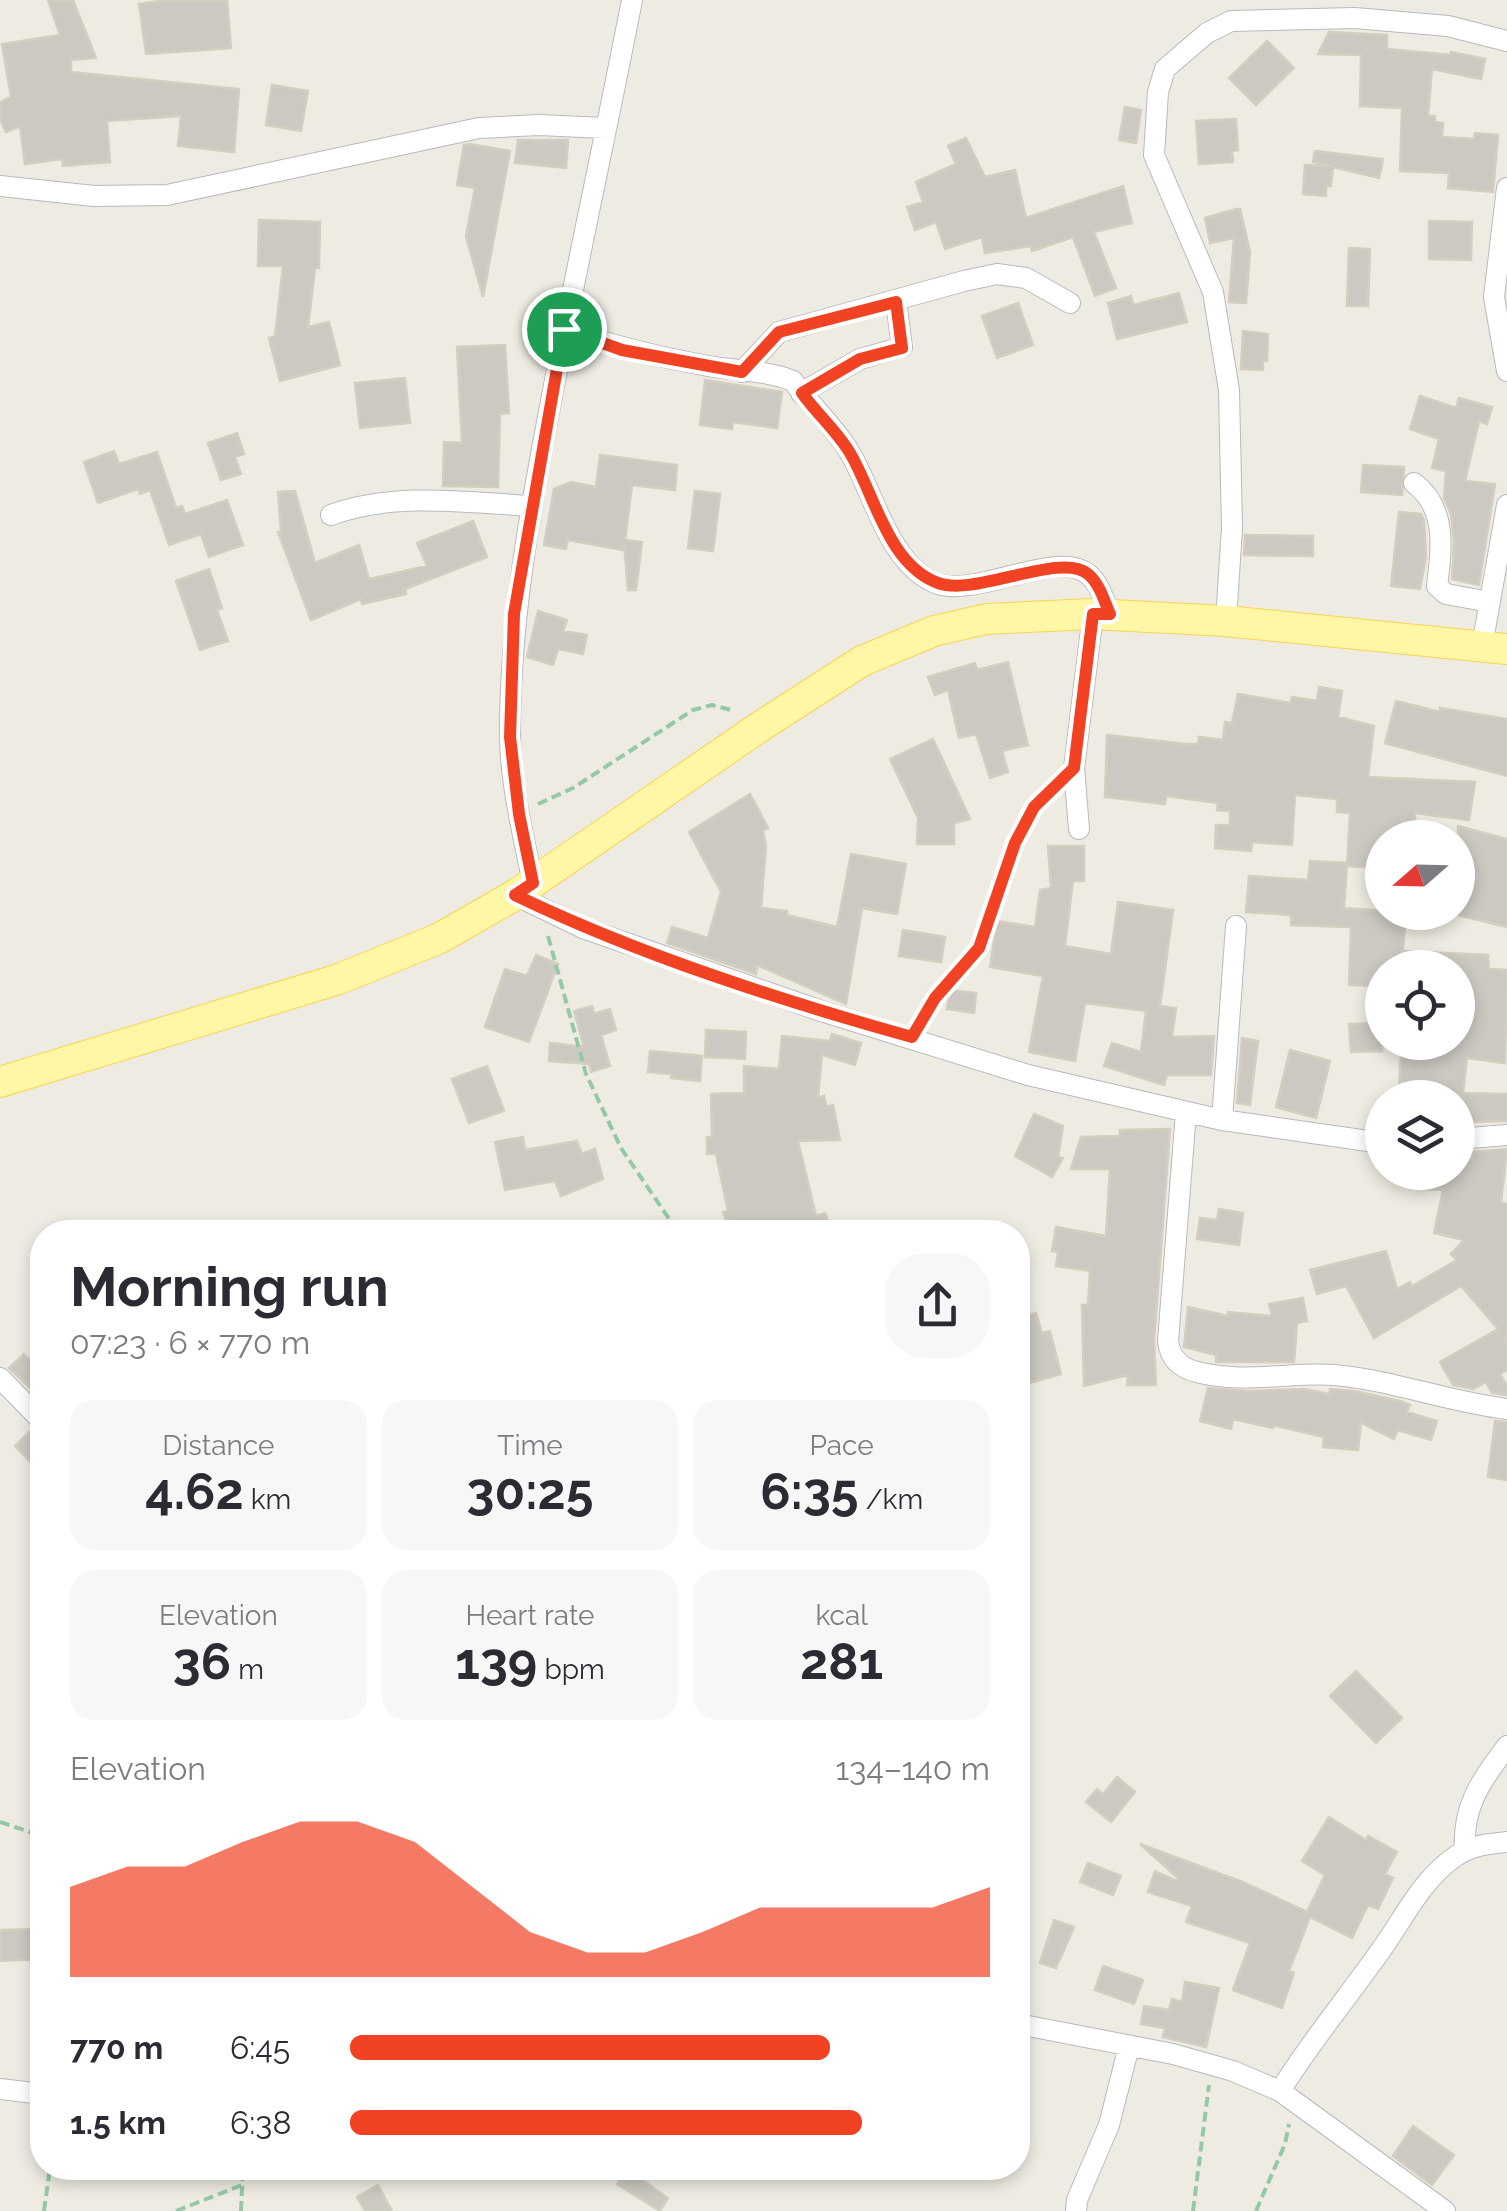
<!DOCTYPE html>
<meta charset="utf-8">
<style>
:root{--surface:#fff;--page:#f7f7f7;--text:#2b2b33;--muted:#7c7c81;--accent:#f14324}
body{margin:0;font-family:Raleway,sans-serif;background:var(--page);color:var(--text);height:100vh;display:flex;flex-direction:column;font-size:38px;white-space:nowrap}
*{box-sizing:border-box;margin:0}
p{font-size:32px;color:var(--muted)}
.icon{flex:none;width:55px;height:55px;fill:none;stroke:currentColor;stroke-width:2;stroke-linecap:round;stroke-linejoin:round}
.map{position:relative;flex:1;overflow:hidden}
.side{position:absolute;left:30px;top:1220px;width:1000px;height:960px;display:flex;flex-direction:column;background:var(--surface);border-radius:40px;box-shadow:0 5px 15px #0003}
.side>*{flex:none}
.needle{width:65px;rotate:250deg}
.controls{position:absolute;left:1365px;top:820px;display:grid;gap:20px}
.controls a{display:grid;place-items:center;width:110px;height:110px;border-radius:50%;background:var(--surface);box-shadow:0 5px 15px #0003;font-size:50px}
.pin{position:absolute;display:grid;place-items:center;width:85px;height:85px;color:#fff;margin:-42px;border:5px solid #fff;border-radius:50%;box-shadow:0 2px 10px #0007}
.round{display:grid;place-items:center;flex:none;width:105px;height:105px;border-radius:40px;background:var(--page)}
.summary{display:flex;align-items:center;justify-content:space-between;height:170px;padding:0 40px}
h1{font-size:55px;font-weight:700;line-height:75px}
.stats{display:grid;grid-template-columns:repeat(3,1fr);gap:15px;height:170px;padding:10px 40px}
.stats div{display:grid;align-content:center;border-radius:25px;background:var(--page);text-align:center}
.stats b{font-size:50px;font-weight:700}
.stats small{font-size:28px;font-weight:400}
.stats p{font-size:28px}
.chart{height:280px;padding:20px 40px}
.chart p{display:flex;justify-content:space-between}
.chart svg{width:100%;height:180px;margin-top:10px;fill:var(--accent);opacity:.7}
ul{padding:0 40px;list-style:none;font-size:32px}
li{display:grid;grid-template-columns:160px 120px 1fr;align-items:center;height:75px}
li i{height:25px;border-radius:12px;background:var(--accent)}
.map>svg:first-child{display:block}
</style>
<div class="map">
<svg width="1507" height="2211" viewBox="0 0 1507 2211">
<rect width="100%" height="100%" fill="#eeece2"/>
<!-- building -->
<path fill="#cbc9c1" stroke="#d3cec0" stroke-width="2.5" d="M48 0H73L96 58 71 60V72L239 89 234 152 178 146 181 116 107 121 110 162 63 166 62 159 25 164 20 126 6 132 0 119V102L11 97 2 44 60 35Z
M167 0H227L231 48 146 54 139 4Z
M1329 32 1387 35V49L1451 55V52L1485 59 1481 79 1432 69 1428 116H1435V122L1443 123 1442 137 1474 139 1475 133 1498 135 1493 192 1448 188 1449 173 1400 171 1402 108 1360 106 1361 55 1318 54Z
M1267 41 1294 68 1256 105 1229 78Z
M272 85 308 91 301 131 266 125Z
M1125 107 1141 110 1136 143 1119 140Z
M1236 119 1238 150 1232 151 1233 162 1199 164 1196 121Z
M966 138 985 177 1015 170 1026 218 1123 186 1132 223 1094 232 1116 288 1095 296 1073 237 1032 251 1031 246 985 253 982 237 945 249 936 222 915 230 907 207 923 202 916 182 956 164 948 146Z
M518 140H568L566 168 515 163Z
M470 144 510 151 483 297 466 236 475 188 457 185 464 145Z
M1315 151 1383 159 1379 178 1333 167 1331 186H1326V196L1303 194 1305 165 1332 166 1313 162Z
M1236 209H1240L1250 252 1246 303 1229 302 1234 238 1210 243 1205 218Z
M259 220 320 222 319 268H315L308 327 329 322 340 365 280 381 269 338 275 336 283 266H258Z
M1429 221 1472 222 1471 260 1429 259Z
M1349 248 1370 249 1368 306H1347Z
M1179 293 1187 322 1117 339 1108 303 1131 296 1133 305Z
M1018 303 1033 345 997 358 982 316Z
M1243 331 1268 334 1267 361 1263 360V370L1241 369Z
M505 345 509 413 500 414 498 487 443 486 444 442 462 443 457 347Z
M405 378 410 423 360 428 355 383Z
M705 380 782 392 777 428 733 422 732 429 700 425Z
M1420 396 1456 408 1459 398 1492 407 1487 424 1479 421 1465 481 1495 484 1479 585 1452 579 1454 542 1451 514 1444 498 1446 471 1432 468 1439 439 1410 429Z
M237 433 244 454 235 457 241 474 221 480 208 443Z
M114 451 119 464 157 452 176 508 182 506 185 514 227 500 243 545 209 557 201 534 169 545 150 490 140 494 138 489 98 503 84 462Z
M600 455 677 465 675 490 632 485 625 540 642 542 636 590H628L624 543 623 550 568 540 566 549 544 545 554 489 571 482 596 487Z
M1363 465 1404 467 1402 495 1361 492Z
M295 491 315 563 359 545 369 579 427 566 417 543 473 521 487 557 405 589 406 594 362 604 361 599 311 620 278 532H281L278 492Z
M695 491 720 494 713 551 688 548Z
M1399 512 1421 514 1424 520 1426 557 1420 589 1391 586Z
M1245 535 1313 536V556L1244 555Z
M209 569 222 608 217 610 228 641 200 650 176 581Z
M538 611 567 620 563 631 587 635 583 654 558 649 553 665 527 657Z
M1008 662 1028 745 1002 751 1008 772 990 778 976 734 959 738 948 690 935 695 928 677 975 663 977 670Z
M1319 687 1342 691 1338 717 1374 726 1368 777 1475 782 1469 820 1415 813 1416 838H1382V868L1347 866 1350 813 1337 812V799L1295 795 1292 845 1252 842 1251 851 1215 848 1216 825H1230V811L1217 810 1218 803 1166 796 1165 804 1105 797 1107 735 1185 744H1198L1199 737 1223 740 1225 722 1232 723 1238 694 1291 703 1292 697 1317 701Z
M1396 701 1440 712V708L1507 719V776L1385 743Z
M933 739 970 819 954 823V844H917L918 818 890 759Z
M750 794 768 828 763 831 766 846 761 908 787 911V915L837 927 851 854 906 864 897 914 862 908 846 1004 757 965 756 974 667 943 672 927 708 938 721 892 689 832Z
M1458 826 1507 839V927L1458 915Z
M1048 846H1084V881H1073L1065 946 1111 954 1118 902 1173 910 1160 1006 1176 1008 1172 1037 1214 1036 1211 1075H1167L1164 1085 1104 1066 1112 1043 1141 1052 1146 1011 1085 1003 1075 1061 1029 1052 1043 976 990 967 997 921 1035 927 1040 890 1051 888Z
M1310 861 1347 863 1344 908 1406 913 1403 951 1488 955 1489 969 1507 970 1505 1063 1467 1058 1463 1093 1507 1094V1121L1458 1122V1094L1420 1090 1419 1098H1398L1402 1042H1458V968H1382V986L1349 985 1351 927 1291 925V915L1246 912 1249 876 1308 880Z
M903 930 945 937 941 962 899 956Z
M536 955 558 964 529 1042 485 1027 505 969 527 976Z
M950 990 976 993 974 1013 947 1009Z
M592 1006 594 1014 610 1009 616 1030 601 1035 610 1066 591 1072 589 1064 549 1061 550 1043 584 1047 574 1011Z
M1382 1023V1051L1351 1052 1349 1024Z
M706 1030 746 1032 745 1059 705 1057Z
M832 1034 861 1043 855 1065 822 1055 818 1097 824 1096 827 1107 833 1105 840 1140 798 1141 816 1216 825 1213 832 1232H811L809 1228 795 1232H731L723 1212 728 1211 716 1154H707V1137H712L711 1094 744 1093V1066L779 1069 782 1036 830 1041Z
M1242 1038 1258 1041 1250 1105 1237 1103Z
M1290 1050 1330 1061 1316 1118 1276 1107Z
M650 1051 702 1056 700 1081 671 1078 672 1074 648 1072Z
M487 1066 504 1111 469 1123 452 1079Z
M1034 1114 1063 1126 1058 1157 1063 1158 1052 1177 1015 1156Z
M1170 1129 1154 1340 1156 1385H1127L1128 1375 1084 1386 1082 1305H1088L1090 1271 1056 1266 1058 1252 1052 1251 1056 1227 1106 1236 1110 1169H1071L1081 1137 1120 1136V1130Z
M523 1137 525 1150 577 1141 582 1154 595 1149 603 1179 561 1196 555 1181 505 1190 495 1142Z
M1507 1149 1501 1202 1507 1204V1341L1503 1336 1507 1343V1370L1500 1374 1507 1386V1395L1492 1393 1486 1382 1473 1389 1453 1385 1440 1362 1498 1329 1461 1286 1374 1338 1346 1286 1317 1294 1310 1270 1386 1251 1397 1289 1410 1282 1412 1286 1457 1260 1451 1254 1464 1240 1434 1233 1443 1190 1409 1188 1410 1172H1458V1156L1472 1160V1152Z
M1219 1209 1243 1213 1239 1245 1197 1239 1200 1218 1217 1220Z
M1303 1298 1307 1321 1297 1323 1294 1362H1216V1355L1184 1347 1188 1307 1228 1316V1312L1272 1316 1269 1304Z
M1036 1313 1042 1333 1050 1331 1061 1374 1018 1386V1318Z
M24 1354 42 1374V1399L9 1368Z
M1208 1388 1248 1391 1304 1389 1329 1394 1330 1389 1354 1391 1400 1401 1410 1405 1407 1412 1437 1421 1431 1440 1398 1430 1394 1439 1361 1423 1358 1450 1323 1447 1324 1437 1273 1425V1428L1233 1419 1231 1429 1200 1421Z
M1495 1421 1507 1422V1480L1488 1477Z
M29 1432 42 1446V1474L15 1446Z
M1356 1671 1402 1718 1376 1743 1330 1696Z
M1117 1777 1135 1792 1111 1822 1086 1802 1097 1789 1103 1794Z
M1329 1817 1366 1840 1368 1836 1397 1852 1385 1874 1393 1878 1378 1909 1368 1905 1352 1938 1310 1917 1289 1971 1294 1973 1282 2008 1233 1990 1250 1943 1186 1922 1192 1906 1148 1892 1155 1871 1176 1881 1178 1878 1140 1844 1245 1883 1307 1912 1325 1875 1302 1861Z
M1088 1863 1121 1876 1113 1895 1080 1882Z
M1054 1920 1074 1927 1056 1968 1040 1963Z
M42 1929V1959L0 1961V1930Z
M1103 1966 1143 1980 1134 2004 1095 1990Z
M1185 1982 1219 1988 1206 2047 1163 2037 1165 2028 1141 2024 1144 2006 1169 2010 1172 1999 1182 2002Z
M1413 2126 1454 2155 1432 2185 1393 2156Z
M627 2169 668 2198 660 2211 617 2184Z
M378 2185 392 2211H365L357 2197Z"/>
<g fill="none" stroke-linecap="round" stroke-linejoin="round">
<!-- street casing -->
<g stroke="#b7b9bf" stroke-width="22">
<path id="street" d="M0 186 94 196 167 195 479 128 539 125 605 128
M1507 188 1494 297 1507 371
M564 329C612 346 659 357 708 366 736 371 767 370 793 381 810 405 835 427 850 453 874 493 889 566 938 584 977 597 1058 549 1088 574 1100 584 1104 601 1110 614
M742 372 779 332 964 281 997 274 1026 278 1070 303
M801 393 860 359 902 347 896 301
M1414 483C1447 508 1442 548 1437 586L1446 594 1490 602
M331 515C394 492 466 502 531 506
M1226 621 1232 528 1229 390 1213 292 1154 155 1158 92 1165 69 1207 33 1231 21 1355 18 1448 26 1507 41
M1482 646 1507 505
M1079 829 1074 768 1093 614
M533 883C523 834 510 783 510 733 510 626 528 522 548 417 574 278 605 139 632 0
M515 895 583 928 821 1011 1028 1075 1222 1120 1382 1143
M1186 1112 1168 1341C1170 1358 1180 1368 1197 1372 1242 1384 1290 1372 1334 1375 1392 1380 1449 1402 1507 1409
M1222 1120 1236 926
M1458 1139 1507 1135
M0 1378 42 1421
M1465 1851C1462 1806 1481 1781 1507 1746
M1018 2024 1173 2054 1233 2071 1280 2091 1445 2211
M0 2089 42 2094
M1280 2091C1313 2038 1353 1991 1388 1940 1408 1910 1425 1877 1456 1856 1472 1845 1488 1844 1507 1842
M1076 2211 1077 2200 1109 2125 1129 2046"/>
</g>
<!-- primary casing -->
<g stroke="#f8d451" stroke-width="32">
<path id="primary" d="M0 1082 339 979 440 938 515 895 761 726 862 661 934 631 986 619 1093 614 1226 621 1507 649"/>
</g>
<!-- path -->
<path stroke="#95c8a7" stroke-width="4" stroke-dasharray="10 5" stroke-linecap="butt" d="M538 804 573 788 693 710 712 705 735 711
M548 936 586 1074 621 1148 678 1232
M922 1020C938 993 965 974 980 946 1012 886 1002 839 1057 785
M0 1822 42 1836
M44 2211 50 2168
M176 2211 242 2185
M241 2211 243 2168
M1193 2211 1209 2085
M1256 2211 1285 2144 1289 2124"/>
<!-- street -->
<use href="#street" stroke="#fff" stroke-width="20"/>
<!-- primary -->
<use href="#primary" stroke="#fff7a5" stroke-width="30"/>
</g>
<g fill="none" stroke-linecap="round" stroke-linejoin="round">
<!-- route casing -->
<g stroke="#fff" stroke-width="20">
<path id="route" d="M896 302 902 348 860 359 802 393C816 413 837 431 850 453 874 493 888 565 938 583 975 597 1061 551 1088 574 1100 584 1104 601 1110 614H1093L1074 768 1034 807 1015 843 979 948 935 998 912 1037C779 1000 639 955 515 895L533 883 519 814 510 737 514 614 564 329 622 350 742 372 779 332Z"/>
</g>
<!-- route -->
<use href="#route" stroke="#f14324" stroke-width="12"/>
</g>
</svg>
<div class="controls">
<a><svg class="needle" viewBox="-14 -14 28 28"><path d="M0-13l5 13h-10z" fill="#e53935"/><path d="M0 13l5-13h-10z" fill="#7c7c81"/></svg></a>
<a><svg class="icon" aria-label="locate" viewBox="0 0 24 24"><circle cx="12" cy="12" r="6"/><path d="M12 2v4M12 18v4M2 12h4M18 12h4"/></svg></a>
<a><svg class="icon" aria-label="layers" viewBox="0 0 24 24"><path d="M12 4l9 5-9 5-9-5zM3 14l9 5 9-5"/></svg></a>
</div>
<div class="pin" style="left:564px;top:329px;background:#1e9e55"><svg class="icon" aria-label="arrive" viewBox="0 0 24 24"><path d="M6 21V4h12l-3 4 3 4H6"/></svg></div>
<section class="side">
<div class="summary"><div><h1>Morning run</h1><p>07:23 · 6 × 770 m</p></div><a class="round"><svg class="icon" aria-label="share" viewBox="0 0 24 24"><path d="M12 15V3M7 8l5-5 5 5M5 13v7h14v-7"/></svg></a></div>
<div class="stats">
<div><p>Distance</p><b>4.62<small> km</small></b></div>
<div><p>Time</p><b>30:25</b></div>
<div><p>Pace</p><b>6:35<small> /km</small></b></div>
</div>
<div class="stats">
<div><p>Elevation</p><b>36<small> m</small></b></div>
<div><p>Heart rate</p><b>139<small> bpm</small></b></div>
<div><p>kcal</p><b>281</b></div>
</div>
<div class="chart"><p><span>Elevation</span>134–140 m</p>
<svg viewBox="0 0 160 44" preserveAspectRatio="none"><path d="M0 44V22L10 17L20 17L30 11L40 6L50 6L60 11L70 22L80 33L90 38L100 38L110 33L120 27L130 27L140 27L150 27L160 22V44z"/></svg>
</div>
<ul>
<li><b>770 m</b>6:45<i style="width:75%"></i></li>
<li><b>1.5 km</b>6:38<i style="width:80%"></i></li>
</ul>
</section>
</div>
